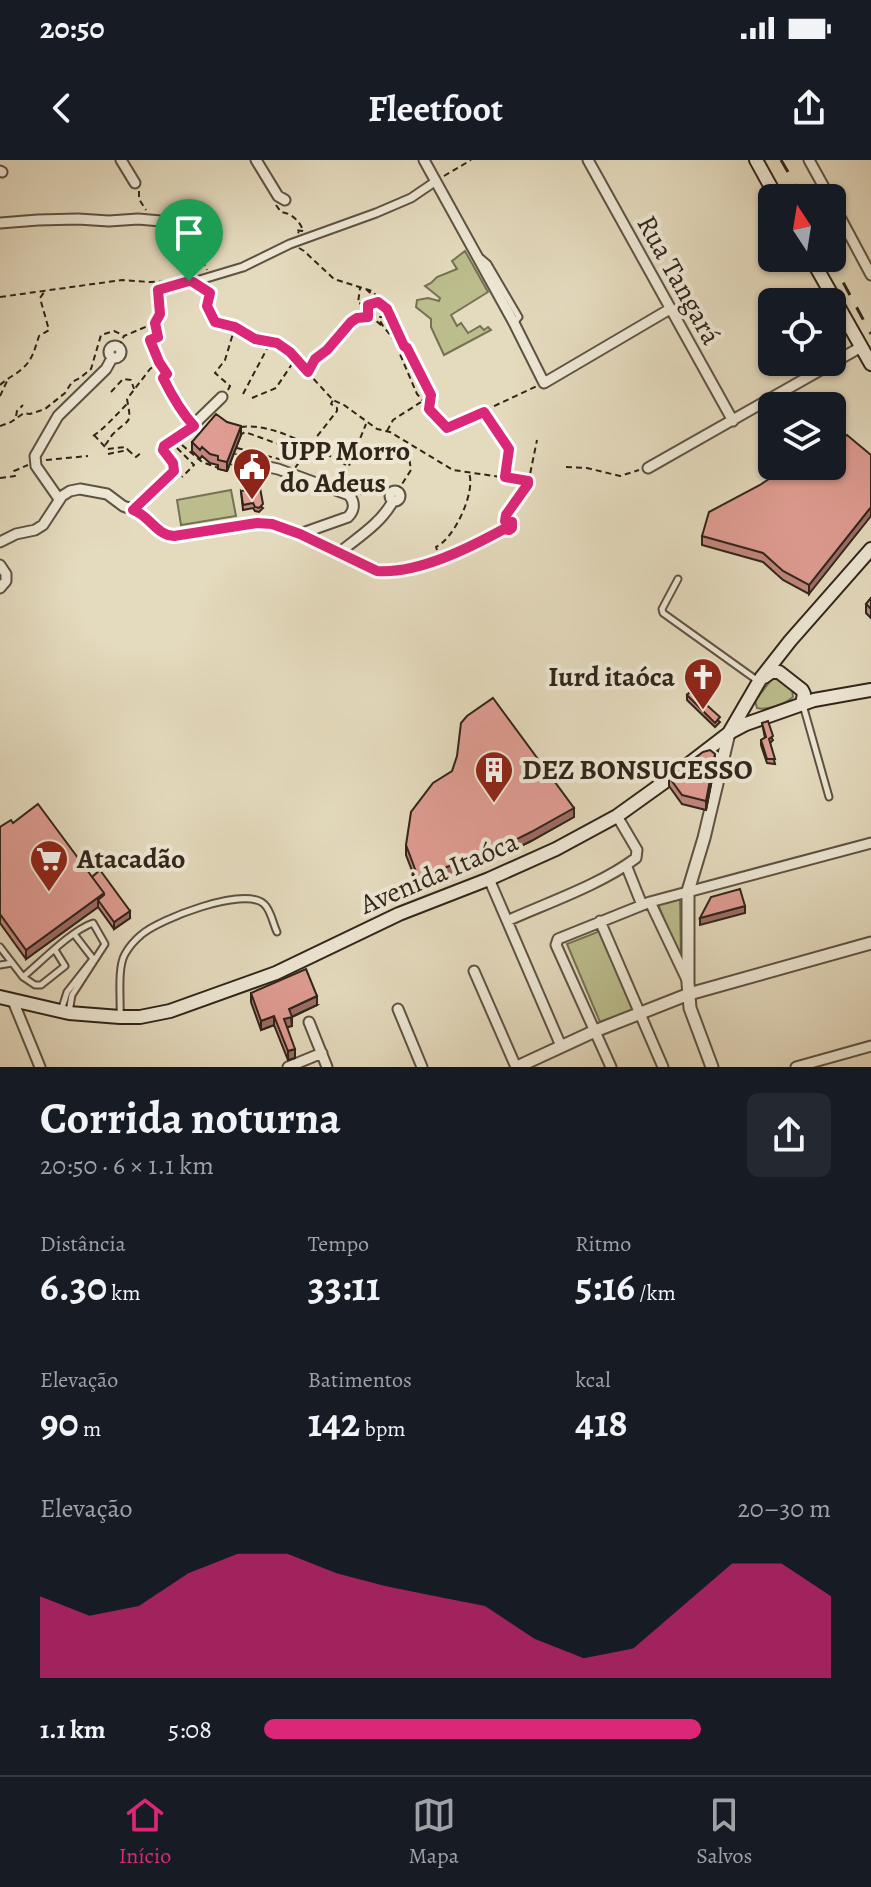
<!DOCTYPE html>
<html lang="pt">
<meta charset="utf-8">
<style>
:root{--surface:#171b24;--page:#242831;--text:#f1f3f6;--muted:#9ea1a6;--line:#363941;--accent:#db2777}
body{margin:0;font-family:Alegreya,serif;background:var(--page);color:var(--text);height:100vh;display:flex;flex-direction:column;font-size:30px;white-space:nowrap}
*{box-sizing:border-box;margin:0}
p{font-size:26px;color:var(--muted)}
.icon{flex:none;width:44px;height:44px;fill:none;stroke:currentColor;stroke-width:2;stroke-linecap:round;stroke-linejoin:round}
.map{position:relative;height:907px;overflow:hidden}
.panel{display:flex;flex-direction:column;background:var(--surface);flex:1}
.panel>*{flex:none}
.needle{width:52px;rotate:348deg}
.tools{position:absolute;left:758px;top:24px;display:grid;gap:16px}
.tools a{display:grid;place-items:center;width:88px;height:88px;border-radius:12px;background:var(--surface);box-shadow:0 2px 6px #0004;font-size:40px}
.pin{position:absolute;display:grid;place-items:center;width:68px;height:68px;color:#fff;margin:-82px -34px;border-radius:50% 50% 50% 0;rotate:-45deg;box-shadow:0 0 8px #0007}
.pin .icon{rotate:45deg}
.round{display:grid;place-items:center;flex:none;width:84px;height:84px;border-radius:12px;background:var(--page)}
.head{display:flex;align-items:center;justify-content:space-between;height:136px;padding:0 40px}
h1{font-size:44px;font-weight:700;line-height:60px}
.figures{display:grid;grid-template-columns:repeat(3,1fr);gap:12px;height:136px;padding:8px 40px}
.figures div{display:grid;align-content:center}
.figures b{font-size:40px;font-weight:700}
.figures small{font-size:22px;font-weight:400}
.figures p{font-size:22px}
.chart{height:224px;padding:16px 40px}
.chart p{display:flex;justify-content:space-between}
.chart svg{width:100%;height:144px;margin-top:8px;fill:var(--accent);opacity:.7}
ul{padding:0 40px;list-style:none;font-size:26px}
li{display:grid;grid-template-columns:128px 96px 1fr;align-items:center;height:60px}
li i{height:20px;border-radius:10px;background:var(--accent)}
.status{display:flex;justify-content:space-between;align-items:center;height:56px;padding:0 40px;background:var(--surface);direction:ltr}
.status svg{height:22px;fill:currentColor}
header{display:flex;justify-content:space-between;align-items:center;height:104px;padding:0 40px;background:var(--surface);font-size:36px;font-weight:700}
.menu{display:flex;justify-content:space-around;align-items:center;height:112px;border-top:2px solid var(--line);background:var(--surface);font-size:22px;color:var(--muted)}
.menu a{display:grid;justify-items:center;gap:4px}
.menu .active{color:var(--accent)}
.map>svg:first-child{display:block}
</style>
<div class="status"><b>20:50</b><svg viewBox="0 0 49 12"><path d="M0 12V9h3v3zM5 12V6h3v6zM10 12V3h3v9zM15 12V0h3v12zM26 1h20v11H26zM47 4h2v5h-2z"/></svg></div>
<header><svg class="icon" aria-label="back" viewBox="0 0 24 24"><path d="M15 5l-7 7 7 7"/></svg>Fleetfoot<svg class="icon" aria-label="share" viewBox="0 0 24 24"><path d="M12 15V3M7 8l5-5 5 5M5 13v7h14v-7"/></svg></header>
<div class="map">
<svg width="871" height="907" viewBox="0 0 871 907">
<rect width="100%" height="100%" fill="#e4dabd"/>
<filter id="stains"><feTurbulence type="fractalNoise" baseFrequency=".0025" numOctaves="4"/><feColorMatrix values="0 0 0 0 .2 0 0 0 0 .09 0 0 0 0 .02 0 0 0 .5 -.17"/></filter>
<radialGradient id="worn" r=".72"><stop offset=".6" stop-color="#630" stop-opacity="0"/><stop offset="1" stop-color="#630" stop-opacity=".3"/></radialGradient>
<!-- green -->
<path fill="#bbbd8c" stroke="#767153" stroke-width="2" d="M465 91 488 132 451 155 457 166 461 163 468 173 480 166 484 170 488 167 491 170 444 195 431 167V159L416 147 417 140 428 138 439 141 440 138 425 126 431 123 437 117 457 109 452 101Z
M231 330 236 356 181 365 177 340Z
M775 518 792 529 793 537C785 544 767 551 757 548L755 541 771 520Z
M680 738 681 799H680L658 744Z
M600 771 634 849 600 862 567 784Z"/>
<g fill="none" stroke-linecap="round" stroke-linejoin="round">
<!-- service casing -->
<g stroke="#5e5243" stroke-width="9">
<path id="service" d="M481 98 488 104 519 157 515 162
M678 419 662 449 663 453 758 521
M803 545 829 637
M74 774 94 800
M0 787 23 817C41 802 72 770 93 763L105 784 72 835 69 852
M0 805 12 803
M23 817 35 825H41L65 806 55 790
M61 851 67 832 93 799
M120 856C121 839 117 808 125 794 129 787 135 780 141 775 159 759 244 726 264 744 271 750 273 764 277 772"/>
</g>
<!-- pedestrian casing -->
<g stroke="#5e5243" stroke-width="11">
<path id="pedestrian" d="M193 122 243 107 290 84 376 53 411 38 436 21"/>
</g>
<!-- minor casing -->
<g stroke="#5e5243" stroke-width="13">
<path id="minor" d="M121 0 135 23
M256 0 278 36 285 40
M424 0 514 163 544 223 670 149
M588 0 733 261
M809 0 830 38
M0 11 2 12
M832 42 871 115
M0 63 38 60 78 59 109 61 138 59 161 61
M109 192a6 6 0 1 1 12 0a6 6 0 1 1-12 0Z
M232 299 278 309 349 335C355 342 355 350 348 357L300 374
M648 308 861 187
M390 336a5 5 0 1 1 10 0a5 5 0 1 1-10 0Z
M59 339 36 306 35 296 58 256 106 209 112 198
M133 350 174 311 173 303 163 290 165 284 184 274 222 237
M0 382 16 374 35 370 43 365 62 336 70 331 80 329 107 334 123 346 140 352 168 376 257 363 278 365 300 374 380 411 409 408 441 399 469 388 504 369 511 370 513 367 512 362
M340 392C360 376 381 363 393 341
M0 405 6 414V421L0 428
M626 705 642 745
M489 719 561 886
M650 742 688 822
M507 761C547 743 602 724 636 698L637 690 617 656
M600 761 663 907
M474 811 516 907
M13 841 40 907
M398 849 422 907
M309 862 327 907
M288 907 322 893
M611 907 556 785 558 779 650 742 871 683
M796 907 871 886"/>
</g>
<!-- tertiary casing -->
<g stroke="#5e5243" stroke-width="15">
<path id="tertiary" d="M517 907 595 871 689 834 871 783
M712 907 690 848 688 823V731L704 678 729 573"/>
</g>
<!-- secondary casing -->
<g stroke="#31251a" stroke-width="16">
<path id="secondary" d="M756 0 777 38
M811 98 871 204
M764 517 771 512H779L802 530 804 534 802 544
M729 573 761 518 790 481 871 389
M701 596C711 593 719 597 720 608
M0 837 69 853 120 857H140L170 851 276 813 399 754 489 719 556 689 617 656 677 613 729 573 746 564 814 540 871 530"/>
</g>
<!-- path -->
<path stroke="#31251a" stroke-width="2" stroke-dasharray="6 4" stroke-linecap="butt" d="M444 16 471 0
M139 31V39L146 50
M276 45 281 52C290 53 298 59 302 68L304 69 302 71 296 70 299 73
M163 69C176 81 202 95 207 110
M299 88 304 91 334 119 372 131 384 144
M201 127 210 133 207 146 215 162 235 167 255 179 277 183 285 188 333 240 344 245 377 269 390 272 453 310 528 321
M366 129 387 149 389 155 387 157H380L379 159 383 166 399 186V192L417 234 447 268 537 226
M0 137 122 120 150 122 186 121
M390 156 431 235 429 246
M368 157 373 158 382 166
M155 164 158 177 150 180 159 202 167 214 163 218 173 238 186 258
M118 187 124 176 155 163C162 152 160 142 158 130L184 123
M308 212 315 199 327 190 338 175 351 162 357 158 368 157V145L358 143 360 128
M0 225C7 218 16 215 23 208 33 199 35 188 39 176L49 170 40 138 45 131
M228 230 230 226 215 213 225 200 235 167
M111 232 123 219 131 220 134 229
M243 234 270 183
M0 236 8 219
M252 238 276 228 292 204 290 195
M485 254 509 289 505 316
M16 256 17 251 23 245
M0 266 11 262 24 253 30 254 45 249 65 233 72 222 80 218 91 209 101 175 114 171 123 175
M241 267C273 262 319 290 346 305
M387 271 393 260 421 242
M94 275 107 289 126 287 128 290
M93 276C106 267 116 255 127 244
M311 284 337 251V248L331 244 333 240
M105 285C108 282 110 277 113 274 130 257 132 266 127 239L150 209 158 203
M182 285 202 302 227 311
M177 288 194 305 182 317
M237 288 279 299 282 297 285 290 281 285 245 272 240 275
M108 294 128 290 136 297 142 292
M46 300 88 296
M566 307 587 308 620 316 639 310
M295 308 307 291 304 283
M0 318 15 316 14 311 28 305
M397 332 411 310 407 285
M361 335 363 323 349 316 346 313 366 264
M506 356 528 324 537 280
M437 390 436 387C454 379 476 332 469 313"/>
<!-- service -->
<use href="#service" stroke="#ede7d4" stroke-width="5"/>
<!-- pedestrian -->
<use href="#pedestrian" stroke="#ede7d4" stroke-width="7"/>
<!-- minor -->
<use href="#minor" stroke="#ede7d4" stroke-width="9"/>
<!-- tertiary -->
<use href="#tertiary" stroke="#ede7d4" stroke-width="11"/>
<!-- secondary -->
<use href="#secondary" stroke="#ede7d4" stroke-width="12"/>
<!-- rail -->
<path stroke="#31251a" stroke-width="3" stroke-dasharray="14 14" stroke-linecap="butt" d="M781 0 803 38
M830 98 871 174"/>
</g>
<!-- wall -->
<path fill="#c0867e" stroke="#31251a" stroke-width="2" d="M241 275 227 311 218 309V305L210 303 202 296 200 299 192 291V282Z
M832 306 809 434 783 420 763 402 702 385V376Z
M241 331 263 348 259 352 255 351 253 348 243 350Z
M871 438V458L866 453V444Z
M687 535 720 562 715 567 687 540Z
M762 563 773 580 770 583 775 604 767 603 761 585V580L765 578Z
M715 604 706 650 682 644 669 626V617Z
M574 657 531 681 493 700 418 726 406 695V685Z
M13 663 92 717 130 758 114 769 98 747 26 799 0 763V667Z
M251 833 317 845 292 857V866L287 867 295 898 288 900 274 865 261 870 251 842Z"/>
<!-- shaded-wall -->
<path fill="#9c6d66" stroke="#31251a" stroke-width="2" d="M241 266V275L227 311V302Z
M871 347V356L809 434V425Z
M715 594V604L706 650V641Z
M574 648V657L531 681 493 700 418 726V717Z
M104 733V742L98 740V747L26 799V790Z
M745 746V753L700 765V758Z
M130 751V758L114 769V762Z
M317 836V845L291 857 292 866 284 868V859L289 849Z
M274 856V865L261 870V861Z
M295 889V898L288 900V891Z"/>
<!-- building -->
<path fill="#df9c92" stroke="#31251a" stroke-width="2" d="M216 254 227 262 241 266 227 302 218 300V296L210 294 202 287 200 290 192 282Z
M847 275 871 295V347L809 425 783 411 763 393 702 376 709 352 760 325 788 306H832V283Z
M260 328 263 344 259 348 255 347 253 343 243 345 241 331Z
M871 438V449L866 444Z
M691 531 720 557 715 563 687 535Z
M493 538 574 648 531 672 493 691 418 717 406 685 411 652 433 623 452 611 457 596 461 563 467 556Z
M768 561 773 576 769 579 775 599H767L761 580 766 577 762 563Z
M710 590 715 594 706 641 682 635 669 617 703 592Z
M38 644 104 733 26 790 0 754V667L11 660 13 663Z
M100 710 130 751 114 762 98 740 104 735V733L92 717Z
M740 729 745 746 700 758 711 737Z
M306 809 317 836 289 849 292 857 284 859 295 889 288 891 274 856 261 861 251 833Z"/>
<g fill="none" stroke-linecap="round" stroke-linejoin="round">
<!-- route casing -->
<g stroke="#fff" stroke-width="16">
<path id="route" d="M189 121 193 122 210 133 207 146 215 162 235 167 255 179 277 183 290 192 308 212 315 199 327 190 351 162 357 158 368 157V145L378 142 387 149 404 186 407 188 431 235 429 249 447 268 484 252 509 289 505 317 528 321V324L506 355 505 361 512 362V368L509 370 504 369C469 388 418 414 377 411L300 374 272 364 257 363 174 376C157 376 149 355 133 350L174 311 173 303 163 290 164 286 194 266C181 252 172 236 163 218L167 214 159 202 150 180 158 177 155 163 160 154 158 130Z"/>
</g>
<!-- route -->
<use href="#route" stroke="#db2777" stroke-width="10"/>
</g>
<!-- icons -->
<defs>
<g id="civic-pin" transform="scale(2)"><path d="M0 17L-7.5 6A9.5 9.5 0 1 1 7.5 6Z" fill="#8f2418" stroke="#ede7d4"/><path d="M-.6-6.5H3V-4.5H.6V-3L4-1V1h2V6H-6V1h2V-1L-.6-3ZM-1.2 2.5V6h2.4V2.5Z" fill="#fff"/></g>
<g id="church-pin" transform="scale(2)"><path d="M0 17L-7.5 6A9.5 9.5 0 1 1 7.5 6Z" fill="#8f2418" stroke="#ede7d4"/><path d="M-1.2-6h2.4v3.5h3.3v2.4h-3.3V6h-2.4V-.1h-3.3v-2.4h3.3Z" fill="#fff"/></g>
<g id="building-pin" transform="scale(2)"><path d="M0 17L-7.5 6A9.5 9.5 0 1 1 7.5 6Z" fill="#8f2418" stroke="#ede7d4"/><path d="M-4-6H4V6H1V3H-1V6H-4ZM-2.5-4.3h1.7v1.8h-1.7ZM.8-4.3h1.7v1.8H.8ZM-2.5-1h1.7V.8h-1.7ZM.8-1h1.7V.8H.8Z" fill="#fff"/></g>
<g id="supermarket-pin" transform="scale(2)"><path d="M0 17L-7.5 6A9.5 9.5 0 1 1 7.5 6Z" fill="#8f2418" stroke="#ede7d4"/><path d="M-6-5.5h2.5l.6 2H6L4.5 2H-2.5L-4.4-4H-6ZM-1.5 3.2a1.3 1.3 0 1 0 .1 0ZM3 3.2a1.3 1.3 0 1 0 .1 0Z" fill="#fff"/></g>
</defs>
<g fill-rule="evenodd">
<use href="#civic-pin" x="252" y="307"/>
<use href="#church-pin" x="703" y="517"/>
<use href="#building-pin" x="494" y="610"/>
<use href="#supermarket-pin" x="49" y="699"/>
</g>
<g text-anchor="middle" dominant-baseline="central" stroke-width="8" stroke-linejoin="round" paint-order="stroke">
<!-- street labels -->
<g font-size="28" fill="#31251a" stroke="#ede7d4">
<text transform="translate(679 120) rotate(61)">Rua Tangará</text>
<text transform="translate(439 713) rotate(-23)">Avenida Itaóca</text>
</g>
<!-- poi labels -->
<g font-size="28" font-weight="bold" fill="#31251a" stroke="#ede7d4" text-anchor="start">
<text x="280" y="291">UPP Morro<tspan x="280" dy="32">do Adeus</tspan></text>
<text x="675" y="517" text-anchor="end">Iurd itaóca</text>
<text x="522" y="610">DEZ BONSUCESSO</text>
<text x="77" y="699">Atacadão</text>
</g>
</g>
<rect width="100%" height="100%" filter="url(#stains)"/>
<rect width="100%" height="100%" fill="url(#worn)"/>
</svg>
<div class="tools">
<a><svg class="needle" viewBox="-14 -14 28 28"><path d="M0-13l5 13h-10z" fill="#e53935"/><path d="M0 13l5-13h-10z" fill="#9ea1a6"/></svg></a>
<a><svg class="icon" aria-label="locate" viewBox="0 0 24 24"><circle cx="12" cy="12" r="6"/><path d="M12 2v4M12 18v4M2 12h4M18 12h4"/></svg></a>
<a><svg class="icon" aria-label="layers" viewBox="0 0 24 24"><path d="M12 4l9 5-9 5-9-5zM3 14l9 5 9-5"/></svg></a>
</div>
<div class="pin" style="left:189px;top:121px;background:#1e9e55"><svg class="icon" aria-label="arrive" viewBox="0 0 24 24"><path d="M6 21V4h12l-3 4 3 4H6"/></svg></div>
</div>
<section class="panel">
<div class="head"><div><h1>Corrida noturna</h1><p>20:50 · 6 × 1.1 km</p></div><a class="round"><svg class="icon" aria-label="share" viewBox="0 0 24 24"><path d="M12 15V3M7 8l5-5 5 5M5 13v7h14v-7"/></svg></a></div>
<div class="figures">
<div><p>Distância</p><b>6.30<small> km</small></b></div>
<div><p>Tempo</p><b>33:11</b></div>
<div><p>Ritmo</p><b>5:16<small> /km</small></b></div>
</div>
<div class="figures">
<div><p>Elevação</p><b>90<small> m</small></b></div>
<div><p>Batimentos</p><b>142<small> bpm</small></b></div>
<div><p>kcal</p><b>418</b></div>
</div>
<div class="chart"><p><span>Elevação</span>20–30 m</p>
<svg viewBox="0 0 160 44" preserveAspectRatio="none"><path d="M0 44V19L10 25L20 22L30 12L40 6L50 6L60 12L70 16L80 19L90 22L100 32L110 38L120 35L130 22L140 9L150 9L160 19V44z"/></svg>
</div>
<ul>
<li><b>1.1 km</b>5:08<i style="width:77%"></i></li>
</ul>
</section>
<nav class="menu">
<a class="active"><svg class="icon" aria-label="home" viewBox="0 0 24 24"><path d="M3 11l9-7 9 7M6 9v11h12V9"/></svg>Início</a>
<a><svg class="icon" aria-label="map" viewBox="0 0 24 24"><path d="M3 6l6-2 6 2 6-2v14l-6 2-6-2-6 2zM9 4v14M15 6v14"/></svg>Mapa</a>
<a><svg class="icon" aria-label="saved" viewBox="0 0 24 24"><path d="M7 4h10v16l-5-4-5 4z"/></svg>Salvos</a>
</nav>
